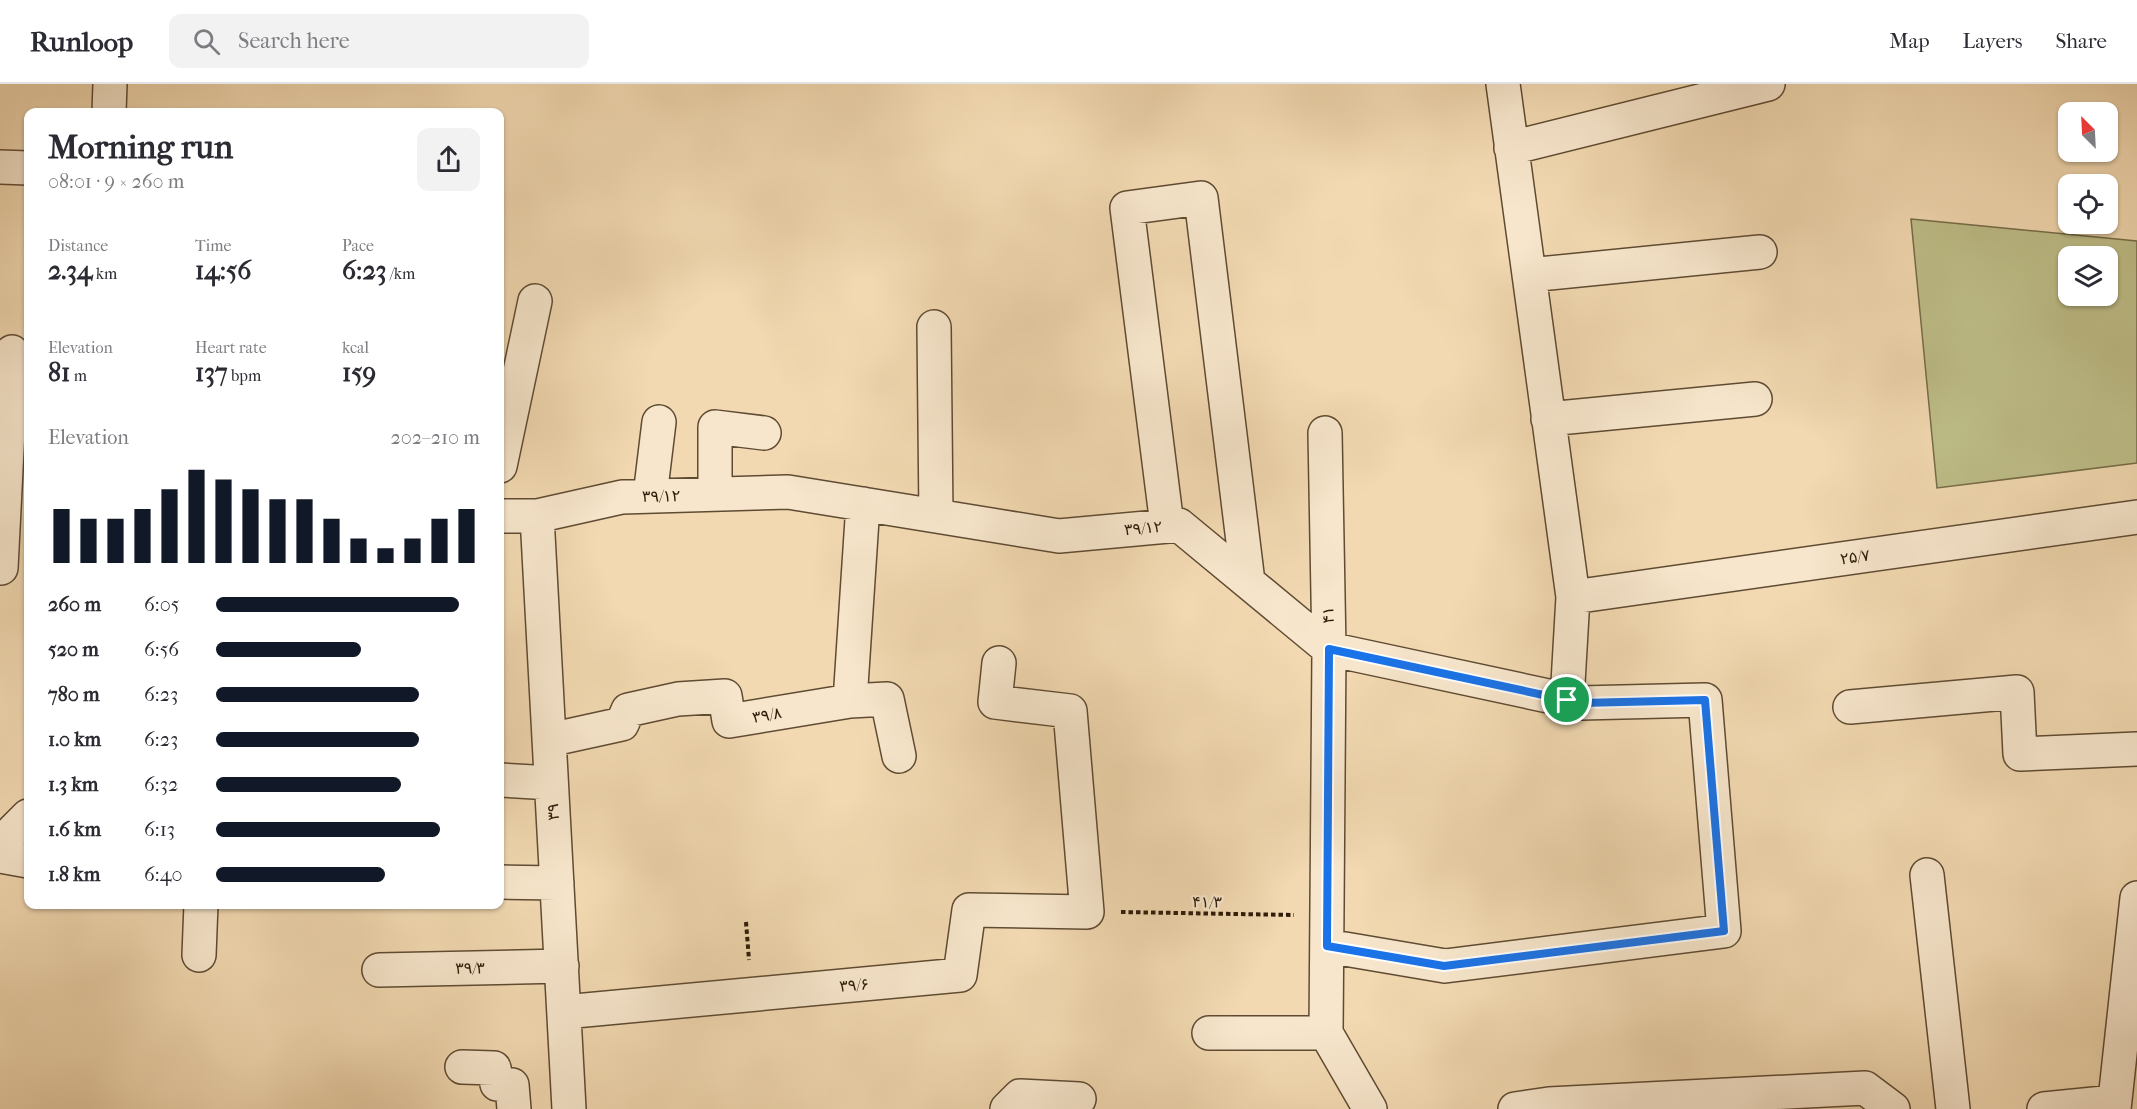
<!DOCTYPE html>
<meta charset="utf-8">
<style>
:root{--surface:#fff;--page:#f2f2f3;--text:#2b2b33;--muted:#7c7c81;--line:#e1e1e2;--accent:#111827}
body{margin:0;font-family:"IM FELL French Canon",serif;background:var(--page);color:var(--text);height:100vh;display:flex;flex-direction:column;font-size:22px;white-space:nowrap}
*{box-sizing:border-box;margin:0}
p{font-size:20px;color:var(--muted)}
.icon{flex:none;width:33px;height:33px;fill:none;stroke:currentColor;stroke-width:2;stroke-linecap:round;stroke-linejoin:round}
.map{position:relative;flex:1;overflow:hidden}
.details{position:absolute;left:24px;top:24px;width:480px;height:801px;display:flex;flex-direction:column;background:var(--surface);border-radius:12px;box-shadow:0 2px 4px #0004}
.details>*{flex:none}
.needle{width:39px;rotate:336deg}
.fabs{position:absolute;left:2058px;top:18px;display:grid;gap:12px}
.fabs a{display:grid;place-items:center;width:60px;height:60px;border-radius:12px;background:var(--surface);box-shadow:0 2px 4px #0004;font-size:30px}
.pin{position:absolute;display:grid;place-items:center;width:51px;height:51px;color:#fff;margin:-26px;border:3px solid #fff;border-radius:50%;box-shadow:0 2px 6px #0007}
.round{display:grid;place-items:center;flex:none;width:63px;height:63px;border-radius:12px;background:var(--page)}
.summary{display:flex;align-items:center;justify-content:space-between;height:102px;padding:0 24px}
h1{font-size:33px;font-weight:800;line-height:45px}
.stats{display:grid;grid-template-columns:repeat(3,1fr);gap:9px;height:102px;padding:6px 24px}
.stats div{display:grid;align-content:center}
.stats b{font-size:26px;font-weight:800}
.stats small{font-size:16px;font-weight:400}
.stats p{font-size:16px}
.chart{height:168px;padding:12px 24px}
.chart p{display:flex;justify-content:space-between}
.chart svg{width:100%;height:108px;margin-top:6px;stroke:var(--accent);stroke-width:6}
ul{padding:0 24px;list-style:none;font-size:20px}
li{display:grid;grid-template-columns:96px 72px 1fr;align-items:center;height:45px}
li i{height:15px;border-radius:8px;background:var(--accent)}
header{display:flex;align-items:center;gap:36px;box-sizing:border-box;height:84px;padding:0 30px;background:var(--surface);border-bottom:2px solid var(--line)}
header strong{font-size:28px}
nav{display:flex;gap:33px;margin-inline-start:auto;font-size:21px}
.search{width:420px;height:54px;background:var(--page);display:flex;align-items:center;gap:15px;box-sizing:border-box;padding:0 21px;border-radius:12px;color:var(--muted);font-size:22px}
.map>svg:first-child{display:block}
</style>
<header>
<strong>Runloop</strong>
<div class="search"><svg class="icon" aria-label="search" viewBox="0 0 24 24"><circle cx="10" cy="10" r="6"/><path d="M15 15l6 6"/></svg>Search here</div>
<nav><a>Map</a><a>Layers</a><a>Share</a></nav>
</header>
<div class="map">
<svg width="2137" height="1025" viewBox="0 0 2137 1025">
<rect width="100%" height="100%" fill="#f2d9b1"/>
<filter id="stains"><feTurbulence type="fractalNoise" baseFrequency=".00333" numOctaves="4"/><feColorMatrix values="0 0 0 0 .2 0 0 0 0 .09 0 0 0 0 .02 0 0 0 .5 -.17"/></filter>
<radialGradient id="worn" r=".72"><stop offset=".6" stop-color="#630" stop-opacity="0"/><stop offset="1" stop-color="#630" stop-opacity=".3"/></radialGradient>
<!-- green -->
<path fill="#bebe89" stroke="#766d49" stroke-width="1.5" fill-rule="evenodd" d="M1911 135 2137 157V379L1937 404ZM2068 172H2108V212H2068Z"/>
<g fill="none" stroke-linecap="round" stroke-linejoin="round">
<!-- minor casing -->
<g stroke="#5f4b33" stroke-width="36">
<path id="minor" d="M1503 0 1573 513 1567 616
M109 28 110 0
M1511 64 1768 0
M0 83 28 84
M1529 191 1760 168
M934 243 936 432
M1548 335 1755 315
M1325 349 1329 565 1326 949 1370 1025
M500 382 535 217
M715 410V343L764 349
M650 412 659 338
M500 432H537L622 413 788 408 1059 452 1179 441 1329 565 1581 619 1705 616 1724 847 1445 882 1327 862
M537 432 569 1025
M1167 441 1127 124 1201 114 1248 498
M1 484 12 268
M1573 513 2137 433
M850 617 863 420
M1850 623 2017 608 2020 670 2137 665
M549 656 622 640 628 626 678 615 725 612 729 637 850 617 887 615 899 672
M500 696 551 699
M0 760 28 732
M0 772 28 777
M1927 791 1953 1025
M500 798 557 799
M199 871 201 820
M379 886 562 882
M564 928 960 891 969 826 1087 828 1070 627 995 618 999 579
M1209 949H1326
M462 983 494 984 497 1000 512 1001 514 1025
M1007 1025 1020 1012 1079 1015
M1515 1025 1549 1020 1865 1004 1893 1025
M2044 1025 2114 1018
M2114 1025 2137 814"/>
</g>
<!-- path -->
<path stroke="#2e1c09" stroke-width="4" stroke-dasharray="4.5 3" stroke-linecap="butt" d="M1121 828 1294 831
M746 838 749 876"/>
<!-- minor -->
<use href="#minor" stroke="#f7e6cc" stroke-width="33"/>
</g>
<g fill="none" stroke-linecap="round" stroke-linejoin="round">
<!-- route casing -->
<g stroke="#fff" stroke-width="12">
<path id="route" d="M1329 565 1581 619 1705 616 1724 847 1444 882 1327 862Z"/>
</g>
<!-- route -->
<use href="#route" stroke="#1a73e8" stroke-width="8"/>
</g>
<g text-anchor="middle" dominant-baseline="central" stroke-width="4.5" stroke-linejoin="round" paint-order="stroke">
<!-- street labels -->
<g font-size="16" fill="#2e1c09" stroke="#f7e6cc">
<text transform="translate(661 412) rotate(-1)">۳۹/۱۲</text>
<text transform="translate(1143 444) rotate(-5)">۳۹/۱۲</text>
<text transform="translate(1855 473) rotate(-8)">۲۵/۷</text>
<text transform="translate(1328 531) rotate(-91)">۴۱</text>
<text transform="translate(767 631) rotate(-10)">۳۹/۸</text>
<text transform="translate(553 728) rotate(-93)">۳۹</text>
<text transform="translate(1207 818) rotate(1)">۴۱/۳</text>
<text transform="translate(470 884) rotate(-1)">۳۹/۳</text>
<text transform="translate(854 901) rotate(-5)">۳۹/۶</text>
</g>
</g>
<rect width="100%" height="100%" filter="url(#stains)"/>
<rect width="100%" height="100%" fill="url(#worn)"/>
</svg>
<div class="fabs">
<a><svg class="needle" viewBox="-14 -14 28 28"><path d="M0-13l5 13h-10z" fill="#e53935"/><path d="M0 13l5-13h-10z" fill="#7c7c81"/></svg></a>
<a><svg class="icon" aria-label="locate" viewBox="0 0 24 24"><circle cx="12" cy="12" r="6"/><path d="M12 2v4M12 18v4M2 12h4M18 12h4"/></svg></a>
<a><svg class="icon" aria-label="layers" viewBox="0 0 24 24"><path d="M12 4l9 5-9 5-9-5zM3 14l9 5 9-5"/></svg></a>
</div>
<div class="pin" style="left:1567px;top:616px;background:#1e9e55"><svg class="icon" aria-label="arrive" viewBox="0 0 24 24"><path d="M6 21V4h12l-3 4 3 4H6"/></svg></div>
<section class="details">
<div class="summary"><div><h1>Morning run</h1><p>08:01 · 9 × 260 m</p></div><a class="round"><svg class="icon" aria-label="share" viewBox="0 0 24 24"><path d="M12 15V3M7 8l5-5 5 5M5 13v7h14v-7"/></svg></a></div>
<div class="stats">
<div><p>Distance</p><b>2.34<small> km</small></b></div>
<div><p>Time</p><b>14:56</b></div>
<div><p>Pace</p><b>6:23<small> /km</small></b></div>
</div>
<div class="stats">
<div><p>Elevation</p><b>81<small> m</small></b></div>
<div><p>Heart rate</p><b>137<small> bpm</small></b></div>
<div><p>kcal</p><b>159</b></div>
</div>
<div class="chart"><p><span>Elevation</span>202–210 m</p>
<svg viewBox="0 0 160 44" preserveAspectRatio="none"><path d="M5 44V22M15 44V26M25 44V26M35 44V22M45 44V14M55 44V6M65 44V10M75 44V14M85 44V18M95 44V18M105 44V26M115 44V34M125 44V38M135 44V34M145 44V26M155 44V22"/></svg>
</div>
<ul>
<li><b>260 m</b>6:05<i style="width:92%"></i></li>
<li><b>520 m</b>6:56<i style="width:55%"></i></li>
<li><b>780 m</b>6:23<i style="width:77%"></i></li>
<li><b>1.0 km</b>6:23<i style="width:77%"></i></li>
<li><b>1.3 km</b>6:32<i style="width:70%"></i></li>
<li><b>1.6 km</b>6:13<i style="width:85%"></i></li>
<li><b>1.8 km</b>6:40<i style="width:64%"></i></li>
</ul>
</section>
</div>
